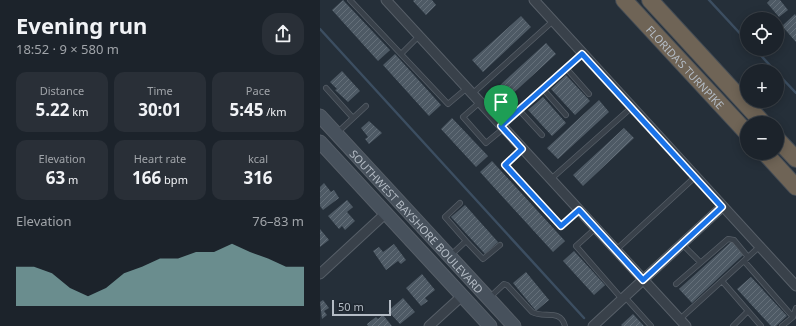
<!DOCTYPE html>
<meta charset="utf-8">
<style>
:root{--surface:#1c232b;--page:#292f37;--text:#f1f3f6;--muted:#a0a4a9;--line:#3a4047;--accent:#8bbbb9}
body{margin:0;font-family:"Noto Sans",sans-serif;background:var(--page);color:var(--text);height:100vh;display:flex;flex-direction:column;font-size:15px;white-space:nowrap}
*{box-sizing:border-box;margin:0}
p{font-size:13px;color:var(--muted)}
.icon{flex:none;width:22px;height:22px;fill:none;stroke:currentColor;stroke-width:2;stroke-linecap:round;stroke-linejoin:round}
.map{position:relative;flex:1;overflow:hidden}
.side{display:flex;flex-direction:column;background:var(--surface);width:320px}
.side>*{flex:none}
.buttons{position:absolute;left:420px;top:12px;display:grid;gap:8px}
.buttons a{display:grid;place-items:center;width:44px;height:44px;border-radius:50%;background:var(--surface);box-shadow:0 2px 10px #0003,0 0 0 1px var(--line);font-size:20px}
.scale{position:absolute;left:12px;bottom:10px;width:59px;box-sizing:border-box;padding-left:4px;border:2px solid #b4bcc5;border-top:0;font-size:11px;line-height:14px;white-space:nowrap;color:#b4bcc5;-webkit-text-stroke:3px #1e262f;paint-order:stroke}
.pin{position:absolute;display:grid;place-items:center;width:34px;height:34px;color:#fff;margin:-41px -17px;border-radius:50% 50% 50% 0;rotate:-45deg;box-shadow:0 0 4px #0007}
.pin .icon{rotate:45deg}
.round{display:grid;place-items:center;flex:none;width:42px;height:42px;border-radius:16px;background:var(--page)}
.head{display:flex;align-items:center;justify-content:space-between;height:68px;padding:0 16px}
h1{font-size:22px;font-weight:700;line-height:30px}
.stats{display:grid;grid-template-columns:repeat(3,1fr);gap:6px;height:68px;padding:4px 16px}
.stats div{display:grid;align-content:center;border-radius:10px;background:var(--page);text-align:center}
.stats b{font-size:17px;font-weight:700}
.stats small{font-size:11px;font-weight:400}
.stats p{font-size:11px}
.chart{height:112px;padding:8px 16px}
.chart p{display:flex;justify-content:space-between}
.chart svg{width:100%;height:72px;margin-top:4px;fill:var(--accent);opacity:.7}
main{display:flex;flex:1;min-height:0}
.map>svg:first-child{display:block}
</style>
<main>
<section class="side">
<div class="head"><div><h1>Evening run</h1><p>18:52 · 9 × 580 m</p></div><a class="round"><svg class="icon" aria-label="share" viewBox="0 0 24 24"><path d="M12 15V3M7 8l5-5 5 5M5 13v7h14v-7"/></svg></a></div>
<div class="stats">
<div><p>Distance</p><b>5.22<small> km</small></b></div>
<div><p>Time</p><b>30:01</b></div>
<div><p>Pace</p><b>5:45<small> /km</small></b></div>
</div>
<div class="stats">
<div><p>Elevation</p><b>63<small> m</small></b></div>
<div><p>Heart rate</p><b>166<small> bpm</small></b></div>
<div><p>kcal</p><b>316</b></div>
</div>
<div class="chart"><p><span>Elevation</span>76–83 m</p>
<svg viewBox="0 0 160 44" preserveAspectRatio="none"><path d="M0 44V20L10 20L20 24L30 33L40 38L50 33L60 24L70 20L80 15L90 15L100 11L110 11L120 6L130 11L140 15L150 20L160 20V44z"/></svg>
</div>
</section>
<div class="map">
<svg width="476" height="326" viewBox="0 0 476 326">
<defs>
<pattern id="building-hatch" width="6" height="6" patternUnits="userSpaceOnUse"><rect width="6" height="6" fill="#4e5a65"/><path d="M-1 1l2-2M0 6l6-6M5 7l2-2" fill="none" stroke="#65707a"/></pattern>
</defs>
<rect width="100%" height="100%" fill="#252f39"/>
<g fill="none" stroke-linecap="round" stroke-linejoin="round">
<!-- stream -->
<path stroke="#3c4e61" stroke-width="2.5" d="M389 0 427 41
M0 29 264 318
M435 49 455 71
M457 73 476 93"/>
</g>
<!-- building -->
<path fill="url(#building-hatch)" d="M23 0 70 50 58 61 12 10Z
M94 0H112L116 5 106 15 93 1Z
M450 0H460L468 10 459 17 447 3Z
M475 14 476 16V42L462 26Z
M201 16 211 27 163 72 152 60Z
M226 43 236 54 188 98 178 87Z
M75 54 121 105 109 116 63 65Z
M22 71 40 91 28 102 15 90 17 89 10 82Z
M246 75 270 101 255 115 231 89Z
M223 97 246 123 232 136 208 110Z
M279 100 289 112 238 159 227 148Z
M132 118 168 156 156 167 121 129Z
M49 121 62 133 49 144 45 139 48 137 41 128Z
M304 128 314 138 263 186 253 175Z
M172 161 245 241 233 252 160 172Z
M4 183 11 192 14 190 19 198 3 210 0 206V187Z
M27 200 33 207 27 212 35 221 25 230 22 226 19 229 8 216Z
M145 205 178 242 165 254 131 217Z
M0 229 9 240 0 247Z
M412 241 424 254 372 303 359 289Z
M74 244 86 260 81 264 78 261 66 270 53 251 59 247 63 252Z
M254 251 285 285 274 295 243 261Z
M206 272 229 300 216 311 193 283Z
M102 274 115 290 105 298 108 301 101 306 86 288Z
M431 277 467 316 456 326H451L417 289Z
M83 298 95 312 80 324 68 311Z
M3 300 9 308 4 311 7 315 2 319 0 302Z
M313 314 324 326H302L301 325Z
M63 315 72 326H48L47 324 56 317 58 319Z"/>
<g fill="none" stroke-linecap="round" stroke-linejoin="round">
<!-- lane casing -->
<g stroke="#575f68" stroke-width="6">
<path id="lane" d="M30 0 128 104 147 88
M81 54 99 36
M246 68 269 94
M6 88 33 118
M223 89 246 115
M152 94 233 21
M160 102 143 117 166 143 184 128
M199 110 222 135
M182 125 263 54
M17 133 46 106
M202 149 185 165 241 226 259 210
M231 179 312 107
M140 203 125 217 146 241
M276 228 256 246 302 299
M362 244 380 262
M296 250 375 177
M131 255 146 241 163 259 180 245
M424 261 473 317
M402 281 441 326
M356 284 408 239 414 240 428 257
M305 297 331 326
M169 298 184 284 187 285 212 312C224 319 240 308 245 326
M360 319 439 247
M413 326 428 311
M462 326 473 317 476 308"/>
</g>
<!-- street casing -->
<g stroke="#575f68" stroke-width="11">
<path id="street" d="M66 0 366 326
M214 0 476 286
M0 274 66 213
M109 326 142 296
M273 326 402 207"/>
</g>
<!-- secondary casing -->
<g stroke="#575f68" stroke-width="15">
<g id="secondary">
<path id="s1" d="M0 116 194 326"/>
<path d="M0 142 170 326"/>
</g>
</g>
<!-- highway casing -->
<g stroke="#444c55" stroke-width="18">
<g id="highway">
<path id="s2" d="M304 0 427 133"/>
<path d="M330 0 443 123"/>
<path d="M457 139 476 159"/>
<path d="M445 153 476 187"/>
</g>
</g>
<!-- lane -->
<use href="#lane" stroke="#39414a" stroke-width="4.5"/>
<!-- street -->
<use href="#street" stroke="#39414a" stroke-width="9"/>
<!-- secondary -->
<use href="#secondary" stroke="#47515c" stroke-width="13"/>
<!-- highway -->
<use href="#highway" stroke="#6f6456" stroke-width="16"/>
</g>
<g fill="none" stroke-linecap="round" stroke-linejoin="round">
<!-- route casing -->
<g stroke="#fff" stroke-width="8">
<path id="route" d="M262 54 402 207 323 280 259 210 241 226 185 165 202 149 181 126Z"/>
</g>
<!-- route -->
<use href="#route" stroke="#1a73e8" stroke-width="5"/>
</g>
<g text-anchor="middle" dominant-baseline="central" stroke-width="3" stroke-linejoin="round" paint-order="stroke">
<!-- street labels -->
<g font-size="11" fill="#b4bcc5" stroke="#1e262f">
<text stroke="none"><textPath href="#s2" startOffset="91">FLORIDA'S TURNPIKE</textPath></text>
<text stroke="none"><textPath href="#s1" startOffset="143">SOUTHWEST BAYSHORE BOULEVARD</textPath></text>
</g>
</g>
</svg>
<div class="buttons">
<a><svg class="icon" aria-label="locate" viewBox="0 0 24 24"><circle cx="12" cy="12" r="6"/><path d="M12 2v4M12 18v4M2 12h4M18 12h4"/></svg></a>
<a>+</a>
<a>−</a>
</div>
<div class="scale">50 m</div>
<div class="pin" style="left:181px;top:126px;background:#1e9e55"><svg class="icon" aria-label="arrive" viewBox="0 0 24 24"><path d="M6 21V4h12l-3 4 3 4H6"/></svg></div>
</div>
</main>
